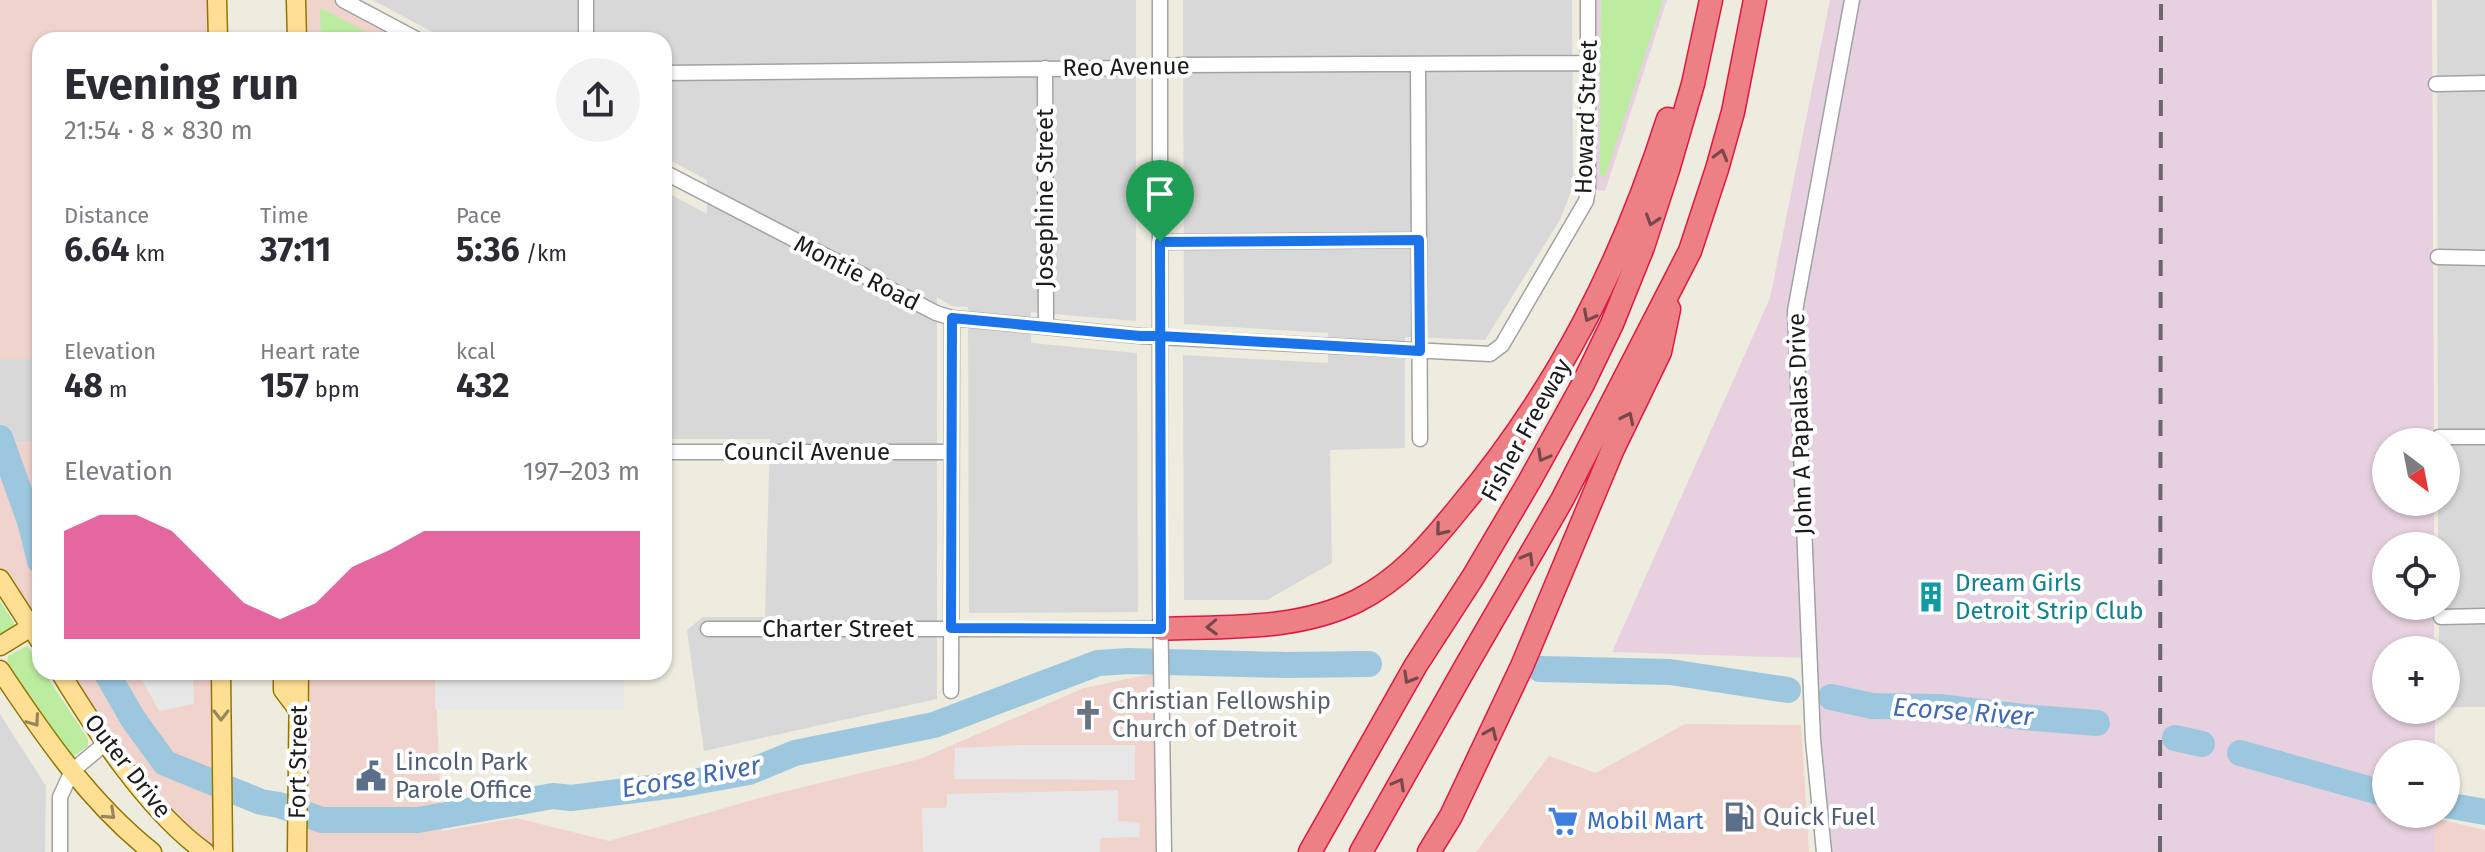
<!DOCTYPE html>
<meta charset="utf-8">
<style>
:root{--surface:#fff;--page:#f2f2f3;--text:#2b2b33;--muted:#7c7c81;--accent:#db2777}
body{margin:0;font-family:"Fira Sans",sans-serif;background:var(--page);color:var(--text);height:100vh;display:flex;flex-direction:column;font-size:30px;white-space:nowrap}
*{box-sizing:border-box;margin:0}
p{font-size:26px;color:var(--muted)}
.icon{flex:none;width:44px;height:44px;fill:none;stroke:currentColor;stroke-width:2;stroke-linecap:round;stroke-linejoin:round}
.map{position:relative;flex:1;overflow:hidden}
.panel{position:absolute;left:32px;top:32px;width:640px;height:648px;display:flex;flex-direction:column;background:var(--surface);border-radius:24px;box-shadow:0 2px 6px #0004}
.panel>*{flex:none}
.needle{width:52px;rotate:148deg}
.fabs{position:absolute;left:2372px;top:428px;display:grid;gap:16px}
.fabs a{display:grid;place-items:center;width:88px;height:88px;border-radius:50%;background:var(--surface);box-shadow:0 2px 6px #0004;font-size:40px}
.pin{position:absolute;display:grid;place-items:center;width:68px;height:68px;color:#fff;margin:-82px -34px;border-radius:50% 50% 50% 0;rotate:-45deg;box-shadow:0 0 8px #0007}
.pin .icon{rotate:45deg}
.round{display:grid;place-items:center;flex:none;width:84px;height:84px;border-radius:42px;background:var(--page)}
.overview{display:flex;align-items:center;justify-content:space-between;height:136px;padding:0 32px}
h1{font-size:44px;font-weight:700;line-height:60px}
.stats{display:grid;grid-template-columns:repeat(3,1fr);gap:12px;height:136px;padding:8px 32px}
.stats div{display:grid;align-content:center}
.stats b{font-size:34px;font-weight:700}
.stats small{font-size:22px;font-weight:400}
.stats p{font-size:22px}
.chart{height:224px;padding:16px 32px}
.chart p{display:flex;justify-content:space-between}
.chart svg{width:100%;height:144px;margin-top:8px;fill:var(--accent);opacity:.7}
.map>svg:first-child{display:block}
</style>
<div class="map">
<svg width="2485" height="852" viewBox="0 0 2485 852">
<rect width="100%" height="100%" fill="#eeebdf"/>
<!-- residential -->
<path fill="#d9d8d8" d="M373 0H1136V321L1031 312V343L1137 353 1138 612 969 613 968 307 952 306 937 297V699L704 751 687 630 703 617H765L770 439H664V191L707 214V180L664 157V40H447Z
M1183 0H1572L1573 186 1561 218 1485 340 1405 337V448L1330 450 1332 563 1267 600H1184L1183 355 1328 363V333L1184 324Z
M2437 0H2485V707H2446V650H2439V606H2446V546H2438V502H2446V442H2438Z
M0 359H40V441L2 444 0 438Z
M0 714 46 786 45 852H0Z"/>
<!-- commercial -->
<path fill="#f0d3cc" d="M0 0H217L218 40H40V359H0Z
M296 0H343L401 31V40H297Z
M0 438 3 444 40 441V641L0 579Z
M60 672H221L223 852H205L185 836Z
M299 672H435L442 831 516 818 609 841 774 794 920 759 1084 688 1161 672 1164 852H297Z
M1685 724 1801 725 1809 852H1476L1549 756 1596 773Z
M2434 818 2485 830V852H2434Z"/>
<!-- industrial -->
<path fill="#e7d1e0" d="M1588 0H1667L1605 191 1588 188Z
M1830 0H2432L2434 442H2386V502H2434V546H2386V606H2434V650H2386V710H2435V754H2386V814H2434V852H1824L1808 658 1612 652 1770 298Z"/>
<!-- grass -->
<path fill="#bbeca0" d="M1601 0H1663L1605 177 1600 175Z
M320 9H323L381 40H321Z
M0 601 14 623 13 629 0 637Z
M27 646 40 665V672H44L88 739V746L74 756C54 746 20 685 7 664L8 656Z"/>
<!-- parking -->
<path fill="#e7e7e7" d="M40 442V605H39L36 599 35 443Z
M138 672H193L194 704 159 711Z
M435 672H624V709H435Z
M1021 745H1135V780L954 779 955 748Z
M1118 790V821L1140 823 1139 837 1102 838 1100 840V852H923L922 808H945L947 805V794Z"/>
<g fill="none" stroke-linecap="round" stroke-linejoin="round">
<!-- river -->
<path stroke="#9cc7df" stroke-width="26" d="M0 438 30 521 40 561
M1540 669 1670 672 1788 690
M106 672 133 719 165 763 261 802 279 805 322 820H418L553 796 571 798 683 784 749 772 795 753 934 725 1098 663 1128 661 1286 665 1369 664
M1831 697 1872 706 1939 707 2023 717 2097 723
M2175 738 2202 744
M2240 753 2386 794
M2446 805 2485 812"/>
<!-- minor casing -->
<g stroke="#a2a2a2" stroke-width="17">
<path id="minor" d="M343 0 418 40
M586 0V40
M1160 0V598L1164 852
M1418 64 1420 439
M1045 68 1046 327
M664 73 1137 68 1183 65 1588 63
M2436 84 2485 83
M664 172 936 313 952 318 1140 336 1490 354 1502 345 1586 201 1588 188V0
M1160 242 1419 240
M2438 257 2485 258
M2439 437H2485
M664 452H950
M2441 617 2485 616
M708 629H1161
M951 691 952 318
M60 852V797L72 771 107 742
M1824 852 1813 740 1795 311 1852 0"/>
</g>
<!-- major casing -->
<g stroke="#927600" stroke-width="21">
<path id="major" d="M217 0 218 40
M296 0 297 40
M0 579 40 641
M0 646 31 627
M0 670C44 736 90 803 152 852
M60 672C96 731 148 811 205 852
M221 672 223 852
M283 672V690L299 711
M297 852 299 672"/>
</g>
<!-- highway casing -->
<g stroke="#e01841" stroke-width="25">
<path id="highway" d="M1161 629C1227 626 1296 631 1357 601 1401 579 1430 544 1460 507 1559 388 1621 265 1668 119
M1310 852 1416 665 1473 577 1529 482 1582 386 1612 324 1643 247 1668 170 1693 84 1711 0
M1361 852 1466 666 1562 500 1690 251 1717 169 1733 112 1755 0
M1429 852 1451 816 1522 666 1613 449 1660 352 1669 309"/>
</g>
<!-- minor -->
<use href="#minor" stroke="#fff" stroke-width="14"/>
<!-- major -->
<use href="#major" stroke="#ffdf93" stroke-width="18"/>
<!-- highway -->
<use href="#highway" stroke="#ec8085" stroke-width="22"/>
<!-- rail -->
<path stroke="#696969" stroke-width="4" stroke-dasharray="16 16" stroke-linecap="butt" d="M2160 852 2161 0"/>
</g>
<!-- one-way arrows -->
<defs><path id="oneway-chevron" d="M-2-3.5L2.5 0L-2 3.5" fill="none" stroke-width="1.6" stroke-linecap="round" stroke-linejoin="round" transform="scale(2)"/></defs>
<g stroke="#79484b">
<use href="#oneway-chevron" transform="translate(1721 155) rotate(-75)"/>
<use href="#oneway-chevron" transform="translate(1652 220) rotate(108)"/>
<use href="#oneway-chevron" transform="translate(1589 316) rotate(118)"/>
<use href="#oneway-chevron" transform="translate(1628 418) rotate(-64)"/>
<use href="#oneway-chevron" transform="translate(1543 456) rotate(119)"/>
<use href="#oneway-chevron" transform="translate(1441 530) rotate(130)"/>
<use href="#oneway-chevron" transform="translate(1528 558) rotate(-60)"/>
<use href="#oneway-chevron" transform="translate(1212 627) rotate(178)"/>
<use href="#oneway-chevron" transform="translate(1409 678) rotate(120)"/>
<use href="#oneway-chevron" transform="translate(1491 733) rotate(-66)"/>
<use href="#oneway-chevron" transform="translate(1399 784) rotate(-61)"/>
</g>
<g stroke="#98875d">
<use href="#oneway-chevron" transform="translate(221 715) rotate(90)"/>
<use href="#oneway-chevron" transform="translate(34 721) rotate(55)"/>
<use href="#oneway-chevron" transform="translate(110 814) rotate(43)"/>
</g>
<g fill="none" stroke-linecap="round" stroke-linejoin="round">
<!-- route casing -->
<g stroke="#fff" stroke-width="16">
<path id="route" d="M1160 242 1161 629 951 628 952 318 1140 336H1160L1420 351 1419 240 1160 242"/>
</g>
<!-- route -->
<use href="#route" stroke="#1a73e8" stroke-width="10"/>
</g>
<!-- icons -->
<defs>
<g id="building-bare" transform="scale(2.4)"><path d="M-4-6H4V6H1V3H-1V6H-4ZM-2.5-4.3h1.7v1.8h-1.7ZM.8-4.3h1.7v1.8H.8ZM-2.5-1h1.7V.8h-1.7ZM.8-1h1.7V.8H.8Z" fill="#0f9aa8" stroke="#fff" stroke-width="2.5" paint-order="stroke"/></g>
<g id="church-bare" transform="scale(2.4)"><path d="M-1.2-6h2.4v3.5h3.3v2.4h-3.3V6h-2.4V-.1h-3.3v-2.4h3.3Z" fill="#6b7280" stroke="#fff" stroke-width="2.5" paint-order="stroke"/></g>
<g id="civic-bare" transform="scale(2.4)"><path d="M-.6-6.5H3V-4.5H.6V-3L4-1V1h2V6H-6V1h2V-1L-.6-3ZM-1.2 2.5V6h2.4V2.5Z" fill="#5c6f8a" stroke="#fff" stroke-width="2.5" paint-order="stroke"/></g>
<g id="fuel-bare" transform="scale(2.4)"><path d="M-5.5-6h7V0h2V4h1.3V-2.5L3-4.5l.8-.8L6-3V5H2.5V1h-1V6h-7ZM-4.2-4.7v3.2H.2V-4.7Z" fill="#5c6f8a" stroke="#fff" stroke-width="2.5" paint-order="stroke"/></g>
<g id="supermarket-bare" transform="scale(2.4)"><path d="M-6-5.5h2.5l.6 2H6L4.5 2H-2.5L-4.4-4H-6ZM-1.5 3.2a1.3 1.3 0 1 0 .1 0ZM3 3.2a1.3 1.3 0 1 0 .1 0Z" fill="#3f7fe0" stroke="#fff" stroke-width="2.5" paint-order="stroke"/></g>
</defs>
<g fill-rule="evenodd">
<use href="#building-bare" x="1931" y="597"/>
<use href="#church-bare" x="1088" y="715"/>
<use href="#civic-bare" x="371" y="776"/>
<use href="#fuel-bare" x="1739" y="817"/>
<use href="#supermarket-bare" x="1563" y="821"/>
</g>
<g text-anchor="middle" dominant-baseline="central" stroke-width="8" stroke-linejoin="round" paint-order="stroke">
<!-- street labels -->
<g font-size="24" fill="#1b1b1b" stroke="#fff">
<text transform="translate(1126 67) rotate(-1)">Reo Avenue</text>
<text transform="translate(1586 117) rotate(-88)">Howard Street</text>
<text transform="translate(1045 198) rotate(-90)">Josephine Street</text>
<text transform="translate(857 273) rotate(27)">Montie Road</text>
<text transform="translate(1800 424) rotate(-92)">John A Papalas Drive</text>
<text transform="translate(1526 430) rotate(-61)">Fisher Freeway</text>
<text x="807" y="452">Council Avenue</text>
<text x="838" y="629">Charter Street</text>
<text transform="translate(298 762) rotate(-89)">Fort Street</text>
<text transform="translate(128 766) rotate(52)">Outer Drive</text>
</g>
<!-- culture labels -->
<g font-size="24" fill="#0d838f" stroke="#fff" text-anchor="start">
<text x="1955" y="583">Dream Girls<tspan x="1955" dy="28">Detroit Strip Club</tspan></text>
</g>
<!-- worship labels -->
<g font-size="24" fill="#5b616d" stroke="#fff" text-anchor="start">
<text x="1112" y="701">Christian Fellowship<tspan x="1112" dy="28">Church of Detroit</tspan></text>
</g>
<!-- service labels -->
<g font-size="24" fill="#4e5e75" stroke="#fff" text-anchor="start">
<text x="395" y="762">Lincoln Park<tspan x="395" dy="28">Parole Office</tspan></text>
<text x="1763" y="817">Quick Fuel</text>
</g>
<!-- shop labels -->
<g font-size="24" fill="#366cbe" stroke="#fff" text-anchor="start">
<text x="1587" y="821">Mobil Mart</text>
</g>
<!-- water labels -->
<g font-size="26" font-style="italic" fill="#426ab0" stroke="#fff">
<text transform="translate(1963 712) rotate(4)">Ecorse River</text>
<text transform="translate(691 777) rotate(-10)">Ecorse River</text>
</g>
</g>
</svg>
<div class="fabs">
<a><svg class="needle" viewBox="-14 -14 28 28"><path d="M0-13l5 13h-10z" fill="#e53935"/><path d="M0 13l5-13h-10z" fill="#7c7c81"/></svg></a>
<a><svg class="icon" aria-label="locate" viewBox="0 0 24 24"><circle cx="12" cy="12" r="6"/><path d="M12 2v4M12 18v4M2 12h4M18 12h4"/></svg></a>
<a>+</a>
<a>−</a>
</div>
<div class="pin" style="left:1160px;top:242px;background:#1e9e55"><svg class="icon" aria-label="arrive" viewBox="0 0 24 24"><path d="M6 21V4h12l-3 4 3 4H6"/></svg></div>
<section class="panel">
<div class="overview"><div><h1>Evening run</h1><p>21:54 · 8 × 830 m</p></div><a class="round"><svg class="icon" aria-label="share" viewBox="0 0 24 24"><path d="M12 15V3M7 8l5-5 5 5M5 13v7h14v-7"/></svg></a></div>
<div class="stats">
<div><p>Distance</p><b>6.64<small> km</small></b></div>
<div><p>Time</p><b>37:11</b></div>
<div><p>Pace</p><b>5:36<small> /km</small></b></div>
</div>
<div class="stats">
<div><p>Elevation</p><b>48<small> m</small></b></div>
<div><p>Heart rate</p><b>157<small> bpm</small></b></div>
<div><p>kcal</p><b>432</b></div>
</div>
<div class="chart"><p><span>Elevation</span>197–203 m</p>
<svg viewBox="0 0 160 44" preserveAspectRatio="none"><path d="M0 44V11L10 6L20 6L30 11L40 22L50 33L60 38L70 33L80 22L90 17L100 11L110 11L120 11L130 11L140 11L150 11L160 11V44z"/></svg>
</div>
</section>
</div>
